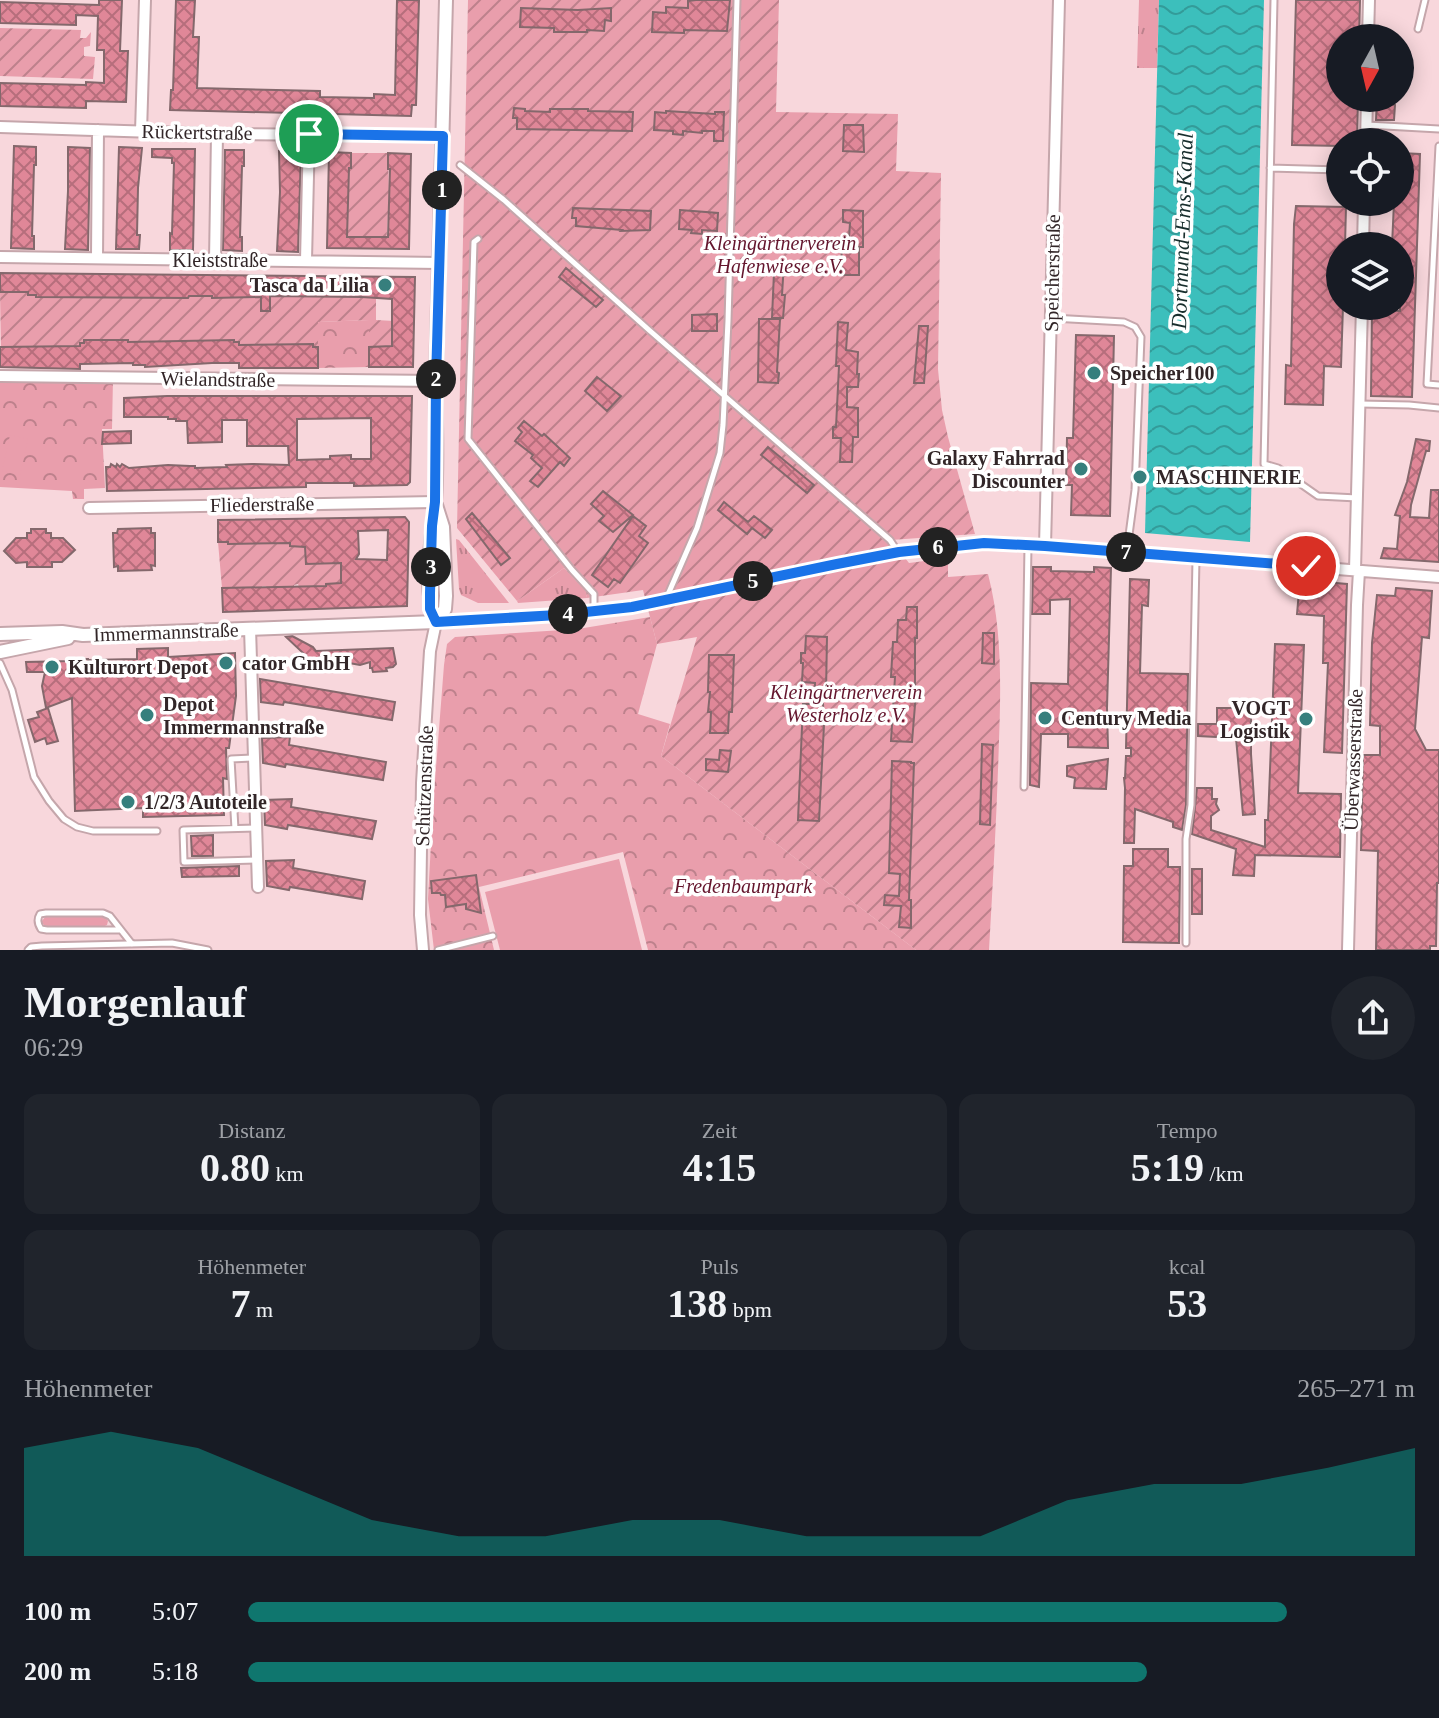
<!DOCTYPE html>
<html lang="de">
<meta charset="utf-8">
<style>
:root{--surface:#171b24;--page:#20242c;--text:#f1f3f6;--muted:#9ea1a6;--accent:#0f766e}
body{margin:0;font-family:"Times New Roman",serif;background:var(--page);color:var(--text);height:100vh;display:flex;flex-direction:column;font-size:30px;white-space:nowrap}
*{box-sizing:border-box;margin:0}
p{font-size:26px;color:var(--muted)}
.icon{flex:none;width:44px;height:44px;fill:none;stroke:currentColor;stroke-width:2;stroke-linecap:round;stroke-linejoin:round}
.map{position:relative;height:950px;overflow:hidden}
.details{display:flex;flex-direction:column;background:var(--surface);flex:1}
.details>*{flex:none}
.needle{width:52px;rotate:188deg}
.fabs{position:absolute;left:1326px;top:24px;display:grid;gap:16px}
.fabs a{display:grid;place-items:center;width:88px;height:88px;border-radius:50%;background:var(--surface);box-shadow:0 4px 20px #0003;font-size:40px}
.pin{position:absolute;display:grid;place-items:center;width:68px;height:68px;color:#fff;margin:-34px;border:4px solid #fff;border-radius:50%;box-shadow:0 2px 8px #0007}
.km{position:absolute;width:40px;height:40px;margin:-20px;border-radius:50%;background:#222;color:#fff;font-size:22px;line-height:40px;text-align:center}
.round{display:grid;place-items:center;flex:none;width:84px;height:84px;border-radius:42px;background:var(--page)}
.overview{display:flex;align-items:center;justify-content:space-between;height:136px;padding:0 24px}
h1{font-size:44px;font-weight:800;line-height:60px}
.metrics{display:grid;grid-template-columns:repeat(3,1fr);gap:12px;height:136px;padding:8px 24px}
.metrics div{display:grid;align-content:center;border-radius:16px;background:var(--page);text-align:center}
.metrics b{font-size:40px;font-weight:800}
.metrics small{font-size:22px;font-weight:400}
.metrics p{font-size:22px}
.chart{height:224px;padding:16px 24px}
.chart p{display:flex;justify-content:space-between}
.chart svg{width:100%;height:144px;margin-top:8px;fill:var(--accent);opacity:.7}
ul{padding:0 24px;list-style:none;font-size:26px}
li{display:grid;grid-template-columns:128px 96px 1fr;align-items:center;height:60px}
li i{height:20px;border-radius:10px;background:var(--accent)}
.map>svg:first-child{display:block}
</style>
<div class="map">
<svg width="1439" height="950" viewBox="0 0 1439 950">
<defs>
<pattern id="grass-tufts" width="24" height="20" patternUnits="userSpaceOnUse" patternTransform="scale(2)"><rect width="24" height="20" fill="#e99eac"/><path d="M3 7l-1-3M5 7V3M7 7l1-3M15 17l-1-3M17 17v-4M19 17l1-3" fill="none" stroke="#bd818c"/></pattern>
<pattern id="park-crowns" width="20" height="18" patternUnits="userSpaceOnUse" patternTransform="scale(2)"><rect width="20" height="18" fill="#e99eac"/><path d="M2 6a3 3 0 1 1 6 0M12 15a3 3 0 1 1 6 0" fill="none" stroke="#bd818c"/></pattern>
<pattern id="garden-furrows" width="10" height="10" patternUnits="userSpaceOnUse" patternTransform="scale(2)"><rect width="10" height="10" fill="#e99eac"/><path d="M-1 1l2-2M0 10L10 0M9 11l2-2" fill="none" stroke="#bd818c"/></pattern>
<pattern id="water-waves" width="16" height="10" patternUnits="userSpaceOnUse" patternTransform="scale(2)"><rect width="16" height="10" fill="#3cbfbc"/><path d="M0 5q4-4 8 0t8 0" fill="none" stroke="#339b99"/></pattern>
<pattern id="building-cross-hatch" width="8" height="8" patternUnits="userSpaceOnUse" patternTransform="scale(2)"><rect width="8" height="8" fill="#e08798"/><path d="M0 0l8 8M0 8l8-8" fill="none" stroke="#b66e7c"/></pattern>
</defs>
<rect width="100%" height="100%" fill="#f8d7dc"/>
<!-- grass -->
<path fill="url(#grass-tufts)" d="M1139 0H1159L1157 68H1137Z
M456 539 459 540 509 603H478L461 595 459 589Z
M564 568 586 591 587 598 518 603 517 601Z
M46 916H103L106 918 108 921 107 925 103 927H46L41 922Z"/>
<!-- park -->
<path fill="url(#park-crowns)" d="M369 320V367L318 368V322Z
M0 377 113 378 112 429H102L105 488 84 489V499H73L72 491 0 487Z
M650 617 657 644 638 714 670 724 661 756 916 950H648L623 852 479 887 494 950H434L428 899 433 806 444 665 447 644 455 637 578 629Z"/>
<!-- garden -->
<path fill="url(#garden-furrows)" d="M468 0H779L776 112 898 114 896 171 941 173 938 369 942 410 948 437 975 534 891 540 909 563 948 558V577L988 574C1002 628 1001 685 999 740 997 810 993 880 989 950H916L661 756 697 637 657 644 643 590 587 598 586 591 564 568 517 601 457 528Z
M0 28 81 30 80 38H86L91 32 90 46 84 47V56L95 57 93 79 0 76Z
M351 153H388L389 194 386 249H374V237H363L362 249 349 248 350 239H347L349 168 351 167Z
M0 292C26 292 52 294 78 297H84L85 295 101 298V296L188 298 189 296H212L213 298 230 296 231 298H240V296L283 295V296H376V320L394 321 392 326V335L394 336 392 352 379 347H369V320L318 322V347H313L312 344 244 345 239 347 234 340 128 343V340L80 343V348L75 346H60L59 348 33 346 32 348 6 347V349H1Z
M262 541 286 543V541H299L341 563V585L326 584V586L299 587 298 584 294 585V587L267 588 266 586H262V588H222L218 542H228V544H262Z"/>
<!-- pitch -->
<path fill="#e99eac" d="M10 435 28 439 20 475 2 471Z
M619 859 642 950H500L485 892Z"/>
<!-- water -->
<path fill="url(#water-waves)" d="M1159 0H1264L1250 542 1145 533Z"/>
<!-- building -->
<path fill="url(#building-cross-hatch)" stroke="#84686c" stroke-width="2" fill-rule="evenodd" d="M99 0H122L120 51H128L126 102 86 101V108L0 106V83L86 85V82L104 83V50H97L98 16 76 15V25L0 23V2L99 5Z
M176 0H195L193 37H199L197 88 320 91V97L374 98V94L395 95 397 0H419L416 105H412L411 116 170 110 171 90H173Z
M696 0H730L727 31 684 30V33L652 32 653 12 666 13V7L688 8V1Z
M1296 0H1360L1359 38H1340V98H1358L1357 142H1340V146L1292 145Z
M521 8 578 10 611 8V21L605 20 604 31 587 30V32H554V28L520 27Z
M1377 98H1391V104L1395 105 1394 120H1376Z
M514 108 525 109V111L550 112V109H588V111L633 112 632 131 517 129V118H513Z
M666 111 715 114V112H724L723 141H714V131H702V133L683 131V135L673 134V131L654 130 655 112 666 113Z
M844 125H863L864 152 843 151Z
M14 146 36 147V165H34L32 236H34V249L11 248Z
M68 147 90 148 88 250 65 249 68 191Z
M119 147 142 148 138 188 137 235H140L139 249H116Z
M152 149H195L193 250H170V233L172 234 174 163H172V158L152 157Z
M225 150H244V166H242L240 237H242V251L223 250Z
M279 151H301L298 252 277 251 280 192Z
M329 152 351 153V168H349L347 237H388L390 169H388V153L411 154 409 249 327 248Z
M1400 153 1420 154 1412 397 1371 396 1372 310 1400 311V246H1392L1394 202H1400Z
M1296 206 1346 207 1345 246H1340V306H1343L1341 367 1324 366 1323 405 1285 404 1286 365 1291 366 1294 224Z
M573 208 651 211 650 230 621 231 622 230 576 226V218H572Z
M680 210 718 213 717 231 702 230V234L691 233 692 230 679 229Z
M843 210 863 211V247H859V275H841L842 238H849L850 223 843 222Z
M760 261 784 263 782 295H785L783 318H772L774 272H760Z
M566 268 603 300 596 307 559 277Z
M0 273 415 277 413 367H369V347L392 346V299L362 297 270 296V311H261V297L212 298V296H189L188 298 36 297V295H28V292H0Z
M717 314V331H692V315Z
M759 319H780L777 372 779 373 778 383 758 382V380Z
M838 322 848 323 846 350 858 352 857 374H859L858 387H847V407L858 408V437H853L852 462H840L841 438H833V427H836L839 366H836Z
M919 326H928L924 383H914Z
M1076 335 1114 336 1110 516 1071 515 1072 485H1066L1067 438H1073Z
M84 340H128V342L234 340V342H239V345L313 344V347H318V368H239V363H212L145 367V365H133V363L80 364V369L0 367V347L80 346V343H84Z
M597 377 621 396 607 411 585 391Z
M167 396H412L410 482 407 485 354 486V483H306V487L107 491 106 467H110L111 464 116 467 117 464 120 467 122 464 129 468 168 465 190 466H195V468L227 467 226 465 252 464 289 465 288 446H247V420H222V442L188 443 187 421H176V419H168V417H124V398ZM371 418V459H351V455L330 456V459L297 460V419Z
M524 421 542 436 544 434 570 458 564 466 560 462 538 487 530 481 542 468 531 458 533 455 515 441 522 432 518 428Z
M131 431V443L102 444 103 432Z
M1416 439 1430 441 1429 451H1426L1411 505 1410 517 1429 518 1431 490H1439V562L1381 558 1384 548 1397 549 1400 516 1395 515 1407 482Z
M768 447 814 485 807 493 761 455Z
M603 491 633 515 613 532 599 521 604 516 591 504Z
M724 502 748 522 754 516 772 530 765 538 752 528 747 534 718 510Z
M472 513 510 558 501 565 466 519Z
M633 516 646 526 639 536 648 543 620 583 614 579 608 587 592 575Z
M405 517 409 522 407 606 223 612 222 588 326 586V584L341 583V563L306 564 305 547 290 546V543L228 544V542H218V520ZM388 530 387 560 356 559 359 554 358 531Z
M151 528V533H155V566L151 565 152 570 118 571V566L114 567 113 533H117L118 529Z
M31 529H46V533H51V538H63L75 550 62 562H52V567H27V562L16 563 4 551 16 538H27V533H31Z
M1033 567H1051V571L1094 572V567L1111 568 1107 708 1108 748 1068 747V734H1041L1039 787 1030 785 1031 683 1068 684 1070 599 1050 600V614H1032Z
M1130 579 1149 580 1148 606 1142 605 1140 673 1188 674 1186 805 1182 830 1173 827V822L1135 809 1134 843H1124L1125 788 1124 778H1125L1126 756H1131V748H1126Z
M1300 580 1347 584 1342 753 1324 752 1328 663H1323L1324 616 1297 614Z
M1396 588 1432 591 1429 638 1422 637 1415 729 1426 750H1439V883H1437L1436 946H1430V950H1376L1378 851 1361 850 1363 755H1380V726L1370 725 1372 643 1377 595 1395 596Z
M907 607H917V638H915V705L912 742 891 741 895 677H891L893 642H897L898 620H906Z
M983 633H994V664L982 663Z
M292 636 313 647 316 651 393 648 396 664 393 667 386 668 387 671 373 672 372 668H370V662L360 665 349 663V666L318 667 286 637Z
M806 636 827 637 826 693 815 692V683L802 682 803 663H801V653H805Z
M1275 644 1304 645 1298 793 1341 794 1340 857 1255 855 1254 876 1233 875 1236 849 1192 834 1197 788H1212V799H1217L1216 804 1219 810 1211 816V830L1265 847V820H1268Z
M168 648V657L235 653 236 696 229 748H226L227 779 223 778 224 815 143 817V808L75 811 72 698 46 708 42 686 45 672H27L26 662 71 661V659H88V660L137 659V649Z
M709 655H734L732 712H729L728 733H710L711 712H708L710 692H708Z
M260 679 395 702 392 720 284 702 283 705 261 702Z
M803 704H823L824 725 819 821 798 820Z
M1244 706H1251V754L1255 814 1243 815 1236 738 1198 736V724H1217V708H1241Z
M48 708 58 741 47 744 45 738 35 742 28 720 39 717 37 712Z
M290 737 289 745 386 762 383 780 286 764 285 767 263 763 262 738Z
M982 744 993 745 990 825 980 824Z
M720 750 731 751 728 772 706 770V759L719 760Z
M1108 759 1106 789 1074 788 1075 778 1067 776V766Z
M892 761 911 762V763H914L909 900H911V928L899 927 901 906 884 905 885 895 899 896 900 874 889 873Z
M292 799 291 807 376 821 372 839 288 825 287 829 265 825 264 800Z
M213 835V856H192L191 836Z
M1133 849H1168V867H1180L1179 943 1123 942 1124 866H1133Z
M294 860 293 868 365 881 362 899 290 887 289 890 267 886 266 861Z
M239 866V876L182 877 181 868Z
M1192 869H1202V914H1192Z
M476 875 481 913 466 909V904L446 907 445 895H441L440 893H432L431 881Z"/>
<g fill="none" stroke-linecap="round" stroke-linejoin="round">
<!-- service casing -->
<g stroke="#c5a6ab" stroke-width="9">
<path id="service" d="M1274 0 1264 464 1278 468 1318 496 1357 498
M1418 29 1425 0
M1367 125 1439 129
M1439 146 1427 384 1439 385
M460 165 504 200 649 330 890 540 898 552
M1270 168 1340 170
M478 239 474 242 468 439 572 570 594 594V611
M1052 318 1124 322 1135 327 1141 337 1135 490 1129 535
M1360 404 1409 405 1439 408
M666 599 697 528 720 453 723 425 728 321 737 0
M0 663 12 690 34 777 49 801 64 819 77 827 93 831H157
M1024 787 1028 546
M256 828 183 830 184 862 257 860
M235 829 231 759 252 758
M120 930H47L41 929C37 923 37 919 40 914L46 913H103L110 916 132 944
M1186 943V839L1191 805 1196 559
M28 950 31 947 42 946 172 943 208 950
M438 950 493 936"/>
</g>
<!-- minor casing -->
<g stroke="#c5a6ab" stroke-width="14">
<path id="minor" d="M1368 38 1369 0
M0 127 217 134 443 136
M141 132 145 0
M1366 142 1367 98
M1363 246 1364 202
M0 257 440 263
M97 258 98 130
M215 260 217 134
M306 260 309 134
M0 376 436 381
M89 508 435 502
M1045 546 1059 0
M1355 570 1362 306
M250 628 258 887
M423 950 420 915 422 783 430 651 436 622 558 615 632 607 899 552 984 543 1056 547 1439 577
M1348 950 1357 605 1359 571"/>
</g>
<!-- tertiary casing -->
<g stroke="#c5a6ab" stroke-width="16">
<path id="tertiary" d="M436 622C422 588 433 537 435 501 438 461 435 419 436 379 439 253 443 126 446 0
M436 622 445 609 446 596 443 527 436 505
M0 634 62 632 83 635 436 622
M0 652 68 638"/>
</g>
<!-- service -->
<use href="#service" stroke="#fff" stroke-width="5"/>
<!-- minor -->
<use href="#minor" stroke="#fff" stroke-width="10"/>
<!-- tertiary -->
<use href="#tertiary" stroke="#fff" stroke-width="12"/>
</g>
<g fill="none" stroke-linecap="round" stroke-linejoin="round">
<!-- route casing -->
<g stroke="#fff" stroke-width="16">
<path id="route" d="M309 134 443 136 436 381 435 502 432 526 430 593V609L436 622 558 615 632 607 837 564 899 552 984 543 1045 546 1306 566"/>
</g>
<!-- route -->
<use href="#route" stroke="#1a73e8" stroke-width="10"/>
</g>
<!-- markers -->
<g fill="#367f7d" stroke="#fff" stroke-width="3">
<circle cx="385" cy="285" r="8"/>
<circle cx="1094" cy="373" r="8"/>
<circle cx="1081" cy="469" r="8"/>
<circle cx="1140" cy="477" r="8"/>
<circle cx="226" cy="663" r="8"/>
<circle cx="52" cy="667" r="8"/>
<circle cx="147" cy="715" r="8"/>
<circle cx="1045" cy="718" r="8"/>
<circle cx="1306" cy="719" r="8"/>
<circle cx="128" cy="802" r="8"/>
</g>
<g text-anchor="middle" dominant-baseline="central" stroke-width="7" stroke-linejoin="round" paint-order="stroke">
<!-- street labels -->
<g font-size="20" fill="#322628" stroke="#fff">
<text transform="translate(197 132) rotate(1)">Rückertstraße</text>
<text x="220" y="260">Kleiststraße</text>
<text transform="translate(1052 273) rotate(-89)">Speicherstraße</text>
<text transform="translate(218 379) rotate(1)">Wielandstraße</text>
<text transform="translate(262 504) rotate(-1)">Fliederstraße</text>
<text transform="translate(166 632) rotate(-2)">Immermannstraße</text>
<text transform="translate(1353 760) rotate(-88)">Überwasserstraße</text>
<text transform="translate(424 786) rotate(-88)">Schützenstraße</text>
</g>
<!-- park labels -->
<g font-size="20" font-style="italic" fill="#64152d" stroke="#fff">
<text x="780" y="243">Kleingärtnerverein<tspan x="780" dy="23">Hafenwiese e.V.</tspan></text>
<text x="846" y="692">Kleingärtnerverein<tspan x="846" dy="23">Westerholz e.V.</tspan></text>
<text x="743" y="886">Fredenbaumpark</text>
</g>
<!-- poi labels -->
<g font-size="20" font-weight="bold" fill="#322628" stroke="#fff" text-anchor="start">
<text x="369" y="285" text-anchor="end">Tasca da Lilia</text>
<text x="1110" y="373">Speicher100</text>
<text x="1065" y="458" text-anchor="end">Galaxy Fahrrad<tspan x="1065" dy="23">Discounter</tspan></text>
<text x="1156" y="477">MASCHINERIE</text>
<text x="242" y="663">cator GmbH</text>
<text x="68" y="667">Kulturort Depot</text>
<text x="163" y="704">Depot<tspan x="163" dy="23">Immermannstraße</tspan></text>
<text x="1290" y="708" text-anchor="end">VOGT<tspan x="1290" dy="23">Logistik</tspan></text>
<text x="1061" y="718">Century Media</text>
<text x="144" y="802">1/2/3 Autoteile</text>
</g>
<!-- water labels -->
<g font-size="22" font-style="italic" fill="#182e2d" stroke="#fff">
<text transform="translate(1182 231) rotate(-88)">Dortmund-Ems-Kanal</text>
</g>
</g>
</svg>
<div class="fabs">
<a><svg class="needle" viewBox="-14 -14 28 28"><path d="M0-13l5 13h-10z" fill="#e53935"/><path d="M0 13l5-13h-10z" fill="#9ea1a6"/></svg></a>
<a><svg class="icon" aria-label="locate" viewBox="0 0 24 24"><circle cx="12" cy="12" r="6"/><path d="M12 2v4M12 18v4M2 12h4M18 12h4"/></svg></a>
<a><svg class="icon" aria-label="layers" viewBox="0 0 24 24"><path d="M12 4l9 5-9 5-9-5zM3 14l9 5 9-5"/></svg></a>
</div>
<div class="pin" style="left:309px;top:134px;background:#1e9e55"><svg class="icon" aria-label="arrive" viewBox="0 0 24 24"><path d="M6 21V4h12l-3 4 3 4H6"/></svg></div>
<div class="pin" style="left:1306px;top:566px;background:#d93025"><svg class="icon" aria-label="check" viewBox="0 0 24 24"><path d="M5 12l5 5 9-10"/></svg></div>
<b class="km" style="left:442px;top:190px">1</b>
<b class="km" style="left:436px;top:379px">2</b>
<b class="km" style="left:431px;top:567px">3</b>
<b class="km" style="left:568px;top:614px">4</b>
<b class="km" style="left:753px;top:581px">5</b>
<b class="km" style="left:938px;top:547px">6</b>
<b class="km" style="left:1126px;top:552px">7</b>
</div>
<section class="details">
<div class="overview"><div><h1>Morgenlauf</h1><p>06:29</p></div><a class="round"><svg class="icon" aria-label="share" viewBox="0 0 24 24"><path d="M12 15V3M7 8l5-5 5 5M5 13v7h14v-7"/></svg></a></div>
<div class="metrics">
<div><p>Distanz</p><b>0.80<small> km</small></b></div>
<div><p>Zeit</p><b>4:15</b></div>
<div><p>Tempo</p><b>5:19<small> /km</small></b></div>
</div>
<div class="metrics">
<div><p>Höhenmeter</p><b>7<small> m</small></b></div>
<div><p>Puls</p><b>138<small> bpm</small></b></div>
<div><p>kcal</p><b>53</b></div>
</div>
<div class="chart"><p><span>Höhenmeter</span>265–271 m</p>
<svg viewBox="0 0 160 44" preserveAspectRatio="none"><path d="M0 44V11L10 6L20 11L30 22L40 33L50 38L60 38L70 33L80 33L90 38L100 38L110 38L120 27L130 22L140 22L150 17L160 11V44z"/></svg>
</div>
<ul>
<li><b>100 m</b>5:07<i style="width:89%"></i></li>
<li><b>200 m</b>5:18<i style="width:77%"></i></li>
</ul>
</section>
